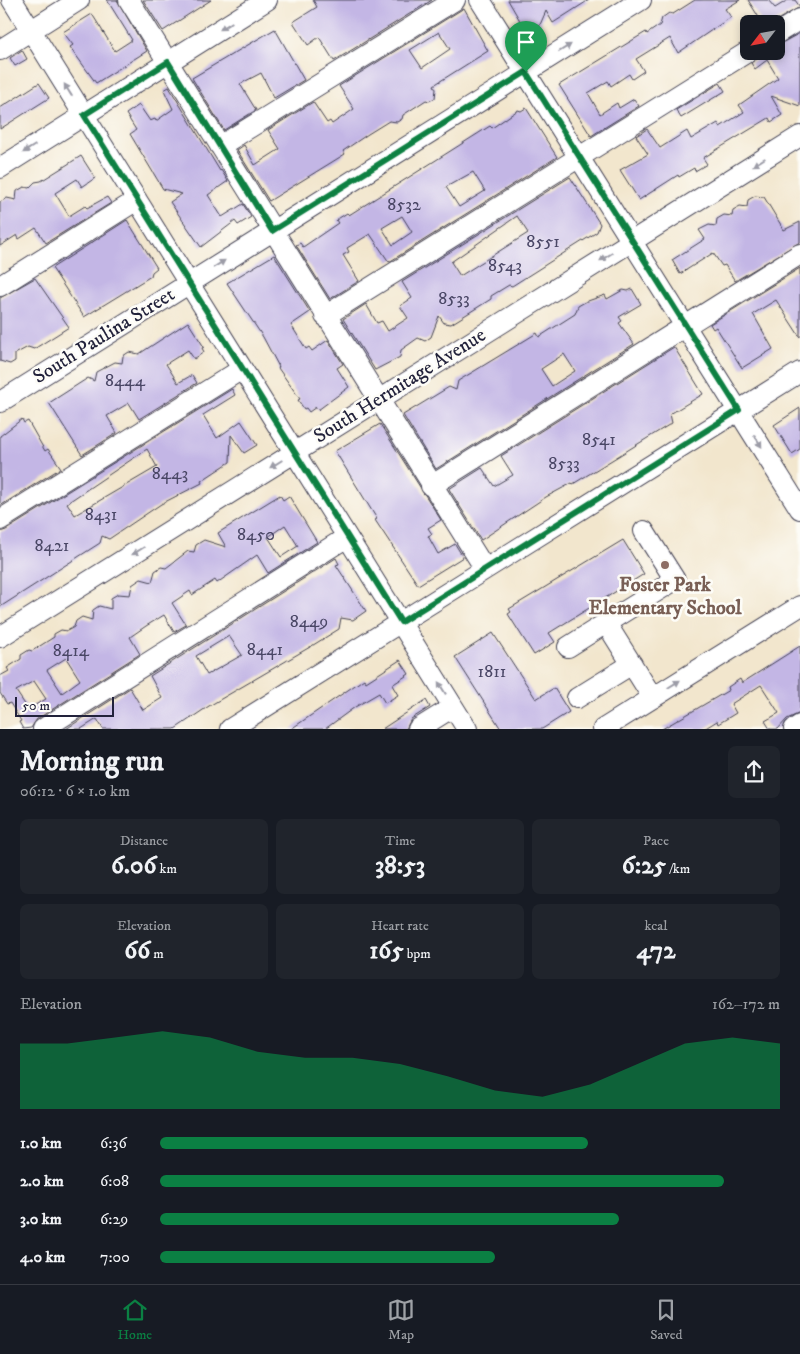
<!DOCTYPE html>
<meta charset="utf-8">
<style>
:root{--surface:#171b24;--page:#20242c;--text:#f1f3f6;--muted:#9ea1a6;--line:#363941;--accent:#0b8043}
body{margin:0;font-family:"IM FELL DW Pica",serif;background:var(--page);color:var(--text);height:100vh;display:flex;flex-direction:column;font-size:19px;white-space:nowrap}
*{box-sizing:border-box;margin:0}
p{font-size:16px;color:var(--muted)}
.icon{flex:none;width:28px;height:28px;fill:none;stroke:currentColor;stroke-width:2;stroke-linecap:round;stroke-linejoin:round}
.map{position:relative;height:729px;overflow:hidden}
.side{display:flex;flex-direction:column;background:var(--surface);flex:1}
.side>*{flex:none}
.needle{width:32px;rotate:239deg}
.buttons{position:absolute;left:740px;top:15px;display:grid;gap:10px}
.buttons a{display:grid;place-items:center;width:45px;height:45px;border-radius:8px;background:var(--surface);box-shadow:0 2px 8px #0003;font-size:25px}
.scale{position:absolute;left:15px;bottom:12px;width:99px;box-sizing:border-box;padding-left:5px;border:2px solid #22223b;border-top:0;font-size:14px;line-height:18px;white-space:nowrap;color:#22223b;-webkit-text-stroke:4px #fdfcf7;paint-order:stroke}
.pin{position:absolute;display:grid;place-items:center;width:42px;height:42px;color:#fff;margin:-51px -21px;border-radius:50% 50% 50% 0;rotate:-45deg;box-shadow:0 0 5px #0007}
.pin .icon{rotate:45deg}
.round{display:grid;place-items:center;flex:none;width:52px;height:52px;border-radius:8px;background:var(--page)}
.summary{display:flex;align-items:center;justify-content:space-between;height:85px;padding:0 20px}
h1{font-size:28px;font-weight:800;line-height:38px}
.metrics{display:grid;grid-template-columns:repeat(3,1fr);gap:8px;height:85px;padding:5px 20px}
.metrics div{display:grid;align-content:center;border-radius:8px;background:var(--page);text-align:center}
.metrics b{font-size:25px;font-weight:800}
.metrics small{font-size:14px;font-weight:400}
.metrics p{font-size:14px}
.chart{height:140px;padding:10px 20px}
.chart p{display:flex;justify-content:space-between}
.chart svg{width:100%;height:90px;margin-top:5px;fill:var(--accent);opacity:.7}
ul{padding:0 20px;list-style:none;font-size:16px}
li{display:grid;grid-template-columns:80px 60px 1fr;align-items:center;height:38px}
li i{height:12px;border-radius:6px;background:var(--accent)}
.menu{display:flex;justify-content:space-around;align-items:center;height:70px;border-top:1px solid var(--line);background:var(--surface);font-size:14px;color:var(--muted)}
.menu a{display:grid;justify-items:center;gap:2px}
.menu .on{color:var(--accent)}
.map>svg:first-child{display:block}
</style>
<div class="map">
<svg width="800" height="729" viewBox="0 0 800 729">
<rect width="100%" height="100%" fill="#fdfcf7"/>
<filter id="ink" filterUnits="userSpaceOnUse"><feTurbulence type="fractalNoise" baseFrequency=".02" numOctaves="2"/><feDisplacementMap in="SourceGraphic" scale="10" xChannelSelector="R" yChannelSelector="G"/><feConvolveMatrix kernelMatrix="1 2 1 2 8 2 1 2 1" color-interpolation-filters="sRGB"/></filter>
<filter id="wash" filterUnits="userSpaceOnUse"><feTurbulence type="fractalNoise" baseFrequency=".0096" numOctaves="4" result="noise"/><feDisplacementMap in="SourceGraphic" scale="20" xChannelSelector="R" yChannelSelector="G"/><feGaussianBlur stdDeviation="1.12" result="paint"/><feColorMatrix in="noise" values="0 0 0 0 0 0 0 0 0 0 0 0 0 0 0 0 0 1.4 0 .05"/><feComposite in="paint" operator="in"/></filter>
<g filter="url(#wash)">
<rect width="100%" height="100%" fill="#f2e6cd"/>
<g id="blocks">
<!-- building -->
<path fill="#c3b6e5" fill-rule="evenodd" d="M107 0H117L147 51 96 83 70 47 73 45 63 32 92 14 115 51 132 40Z
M143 0H211L163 31Z
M313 0H432L334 61 319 37 308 45 293 22 317 7Z
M508 0H589L553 23 546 11 536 34 530 38Z
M695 0H740L725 9 731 17 678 53 670 38 636 59 644 71 632 79 629 74 611 86 608 81 588 93 600 114 617 103 619 108 634 99 639 106 591 136 559 85 646 32 647 34 660 25 662 18 669 13 673 14Z
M748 0H768L775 8 788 0H795L800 7 770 24H763Z
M464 8 488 51 434 85 436 89 435 98 429 101 426 100 403 115 402 119 397 122 389 121 368 134 343 151 345 154 269 201 237 150 244 145 255 165 280 149 268 130 313 102 327 123 330 121 332 124 354 109 339 86ZM439 32 450 49 422 68 410 50Z
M275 29 304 80 274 98 261 73 240 84 256 110 224 130 192 78Z
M800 33V106L771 96 782 115 771 122 769 118 703 158 707 164 695 171 694 168 679 177 678 175 639 200 620 170 648 154 636 136 647 129 660 148 687 131 691 139 718 123 720 127 744 112 739 105 778 78 767 60 755 69 751 63 759 57 761 51H776V46Z
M22 50 27 59 15 66 10 58Z
M39 83 49 98 0 129V108Z
M720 83 725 91 681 118 676 110Z
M169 87 220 171 221 170 228 181 208 195 222 217 243 204 251 217 238 225 235 221 201 247 170 202 182 194 163 189 130 134 136 130 126 114 139 105 150 121 155 119 156 121 173 109 164 90Z
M526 108 557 157 389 262 370 234 347 248 349 252 343 255 359 281 330 299 296 245 300 243 303 247 338 223 336 220 347 213 349 215 490 126 492 128 518 110 521 111ZM473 172 485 191 459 207 446 187ZM402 216 412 232 393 245 382 228Z
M81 156 95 178 82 187 77 179 55 193 69 216 85 206 87 208 107 197 111 203 46 243 36 228 19 239 17 235 0 246V202L7 198 16 200 17 191 24 187 29 188 35 182 41 181Z
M570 177 600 224 597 232 512 286 509 285 491 296V299L451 324 444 323 439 316 431 337 425 341 418 338 401 350 400 357 375 370 343 319 366 304 377 323 382 321 388 331 408 318 400 306 412 298 402 282ZM517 216 528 233 460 276 451 262Z
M755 196 764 197 784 230 800 222V242L735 281 725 265 722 266 713 253 680 274 672 260 705 239 699 230 709 225 716 226 717 219 724 215 732 216 733 210 740 206 747 207 748 200Z
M127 220 157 268 152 272 151 276 84 317 52 268Z
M274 255 310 312 291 325 306 349 309 347 312 351 328 340 343 364 337 368 349 387 318 410 316 407 309 412 306 408 304 409 298 400 300 399 278 368 279 367 263 337 227 283Z
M800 268V337L776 300 753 314 773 349 742 368 716 327 713 329 710 324Z
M35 278 69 327 34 349 28 347 15 354V361L10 364 0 361V298Z
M632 289 641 304 619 317 622 321 619 323 634 344 436 469 403 415 449 387 456 390 458 381 537 333 539 337 575 314 578 306 585 302 605 295 607 299 623 290 628 291ZM564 354 575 371 552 386 541 369Z
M188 322 204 347 202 348 204 352 194 359 188 350 166 364 178 383 192 375 197 383 139 419 129 403 107 416 117 433 82 455 49 403 88 378 94 381 96 372 115 362 122 363 123 356 129 352 139 354Z
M674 347 703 394 670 414 672 423 573 484 572 483 546 497 481 540 449 489 482 468 494 486 513 475 501 456Z
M232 389 235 395 203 415 217 438 241 421 257 445 244 453 231 435 230 462 201 481 202 483 161 504 109 539 102 536 100 543 0 607V532L6 530ZM147 449 157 467 75 515 67 503Z
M800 408V449L792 454 774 425Z
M22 419 24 423 28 421 45 451 48 449 61 468 0 506V436Z
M380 424 441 520 428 528 432 534 428 536 438 554 455 544 463 557 418 585 375 520 377 519 335 451Z
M280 495 283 500 289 496 317 542 268 573 257 555 217 583 215 580 192 595 190 591 172 603 186 625 174 632 164 615 146 626 130 637 140 654 37 719 31 728 23 729 19 722 21 721 10 703 7 704 0 693V676L9 671 7 668 21 659V655L29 650 32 651 54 637V634L61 630 67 631 74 627 76 621 82 617 92 620 93 610 99 606 111 609V598L118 594 130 595 132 585 141 579 152 582 155 571 161 567 166 568 188 551 194 552 196 545 204 540 226 547 218 533ZM285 525 298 546 281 557 268 537ZM66 658 80 680 62 693 47 670ZM34 681 46 699 28 709 16 691Z
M623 540 644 574 549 633 555 642 534 655 508 614 511 612 509 609Z
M336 558 339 564 336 565 366 611 353 620 341 618 339 629 310 647 209 706 175 729H103L97 719 81 729H66L130 688 143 710 162 698 150 676ZM229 636 242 655 207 675 196 656Z
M493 633 536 699 554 688 569 712 542 729H501L455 657Z
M800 646V713L787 719 778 729H770L765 721 779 713 761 685 731 704 736 713 718 724 717 721 704 729H662L729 690 728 687 740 679 742 683Z
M400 660 409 674 392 685 398 695 385 703 379 693 355 707 325 729H291L364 679 366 682Z
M426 700 430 707 411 719 406 729H382Z"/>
</g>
</g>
<g filter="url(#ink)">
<use href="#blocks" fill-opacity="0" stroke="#413f51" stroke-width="1"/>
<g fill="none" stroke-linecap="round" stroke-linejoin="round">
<!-- minor casing -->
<g stroke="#413f51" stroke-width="22">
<path id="minor" d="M12 0 467 729
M129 0 485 569
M480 0 800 509
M776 34 800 19
M0 50 79 0
M220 146 455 0
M0 168 267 0
M0 286 137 200
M325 316 749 51
M0 402 641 0
M431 486 800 254
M0 520 242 369
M644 531 675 580 606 623 653 698
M0 637 800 136
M568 647 606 623
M577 698 632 664
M43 729 347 537
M230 729 800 372
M418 729 453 707
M603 729 800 606
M794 729 800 725"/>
</g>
<!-- minor -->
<use href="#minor" stroke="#fff" stroke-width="20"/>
</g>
<!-- one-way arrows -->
<defs><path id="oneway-solid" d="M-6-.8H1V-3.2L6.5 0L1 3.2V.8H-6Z" transform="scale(1.25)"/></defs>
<g fill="#9c9ca7">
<use href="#oneway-solid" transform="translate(226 26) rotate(148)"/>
<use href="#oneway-solid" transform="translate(565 48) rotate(-32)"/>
<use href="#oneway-solid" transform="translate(68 90) rotate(-122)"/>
<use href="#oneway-solid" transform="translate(29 149) rotate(148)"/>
<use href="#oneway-solid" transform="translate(759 162) rotate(148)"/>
<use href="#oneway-solid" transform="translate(606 257) rotate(148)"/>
<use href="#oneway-solid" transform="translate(219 264) rotate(-32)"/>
<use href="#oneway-solid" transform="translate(758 441) rotate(58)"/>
<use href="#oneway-solid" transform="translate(276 464) rotate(148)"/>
<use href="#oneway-solid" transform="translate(138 551) rotate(148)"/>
<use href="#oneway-solid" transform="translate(674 684) rotate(-32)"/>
<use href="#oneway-solid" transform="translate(442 688) rotate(-122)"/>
</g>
</g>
<g fill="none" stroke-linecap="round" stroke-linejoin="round" filter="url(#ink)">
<!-- route casing -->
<g stroke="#fff" stroke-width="10">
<path id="route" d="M168 62 272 231 526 72 739 410 401 622 84 115Z"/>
</g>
<!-- route -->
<use href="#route" stroke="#0b8043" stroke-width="6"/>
</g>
<!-- markers -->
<circle fill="#8d6e63" stroke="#fdfcf7" stroke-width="2" cx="665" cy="565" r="5"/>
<g text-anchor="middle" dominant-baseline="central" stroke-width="5" stroke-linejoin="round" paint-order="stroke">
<!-- number labels -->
<g font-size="18" fill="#4a4766">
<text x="404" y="205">8532</text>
<text x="543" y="242">8551</text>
<text x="505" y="266">8543</text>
<text x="454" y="299">8533</text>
<text x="125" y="381">8444</text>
<text x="599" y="440">8541</text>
<text x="564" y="464">8533</text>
<text x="170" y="474">8443</text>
<text x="101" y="515">8431</text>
<text x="256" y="535">8450</text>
<text x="52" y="546">8421</text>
<text x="309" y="622">8449</text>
<text x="265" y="650">8441</text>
<text x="71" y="651">8414</text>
<text x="492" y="672">1811</text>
</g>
<!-- street labels -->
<g font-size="20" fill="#22223b" stroke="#fdfcf7">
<text transform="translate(104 336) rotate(-32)">South Paulina Street</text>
<text transform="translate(400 386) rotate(-32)">South Hermitage Avenue</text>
</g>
<!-- education labels -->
<g font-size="20" font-weight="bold" fill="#785e54" stroke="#fdfcf7">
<text x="665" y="585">Foster Park<tspan x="665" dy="23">Elementary School</tspan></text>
</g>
</g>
</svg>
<div class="buttons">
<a><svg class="needle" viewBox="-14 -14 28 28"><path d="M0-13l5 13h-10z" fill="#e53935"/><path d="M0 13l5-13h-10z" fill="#9ea1a6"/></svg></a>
</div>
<div class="scale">50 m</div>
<div class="pin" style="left:526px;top:72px;background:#1e9e55"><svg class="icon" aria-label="arrive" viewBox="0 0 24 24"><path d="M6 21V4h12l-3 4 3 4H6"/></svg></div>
</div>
<section class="side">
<div class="summary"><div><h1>Morning run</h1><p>06:12 · 6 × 1.0 km</p></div><a class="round"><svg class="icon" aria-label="share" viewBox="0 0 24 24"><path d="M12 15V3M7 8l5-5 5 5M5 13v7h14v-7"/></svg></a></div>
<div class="metrics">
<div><p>Distance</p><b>6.06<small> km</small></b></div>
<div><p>Time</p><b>38:53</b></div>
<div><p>Pace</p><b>6:25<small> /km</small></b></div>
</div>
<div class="metrics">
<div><p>Elevation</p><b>66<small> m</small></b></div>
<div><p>Heart rate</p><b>165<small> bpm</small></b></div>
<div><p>kcal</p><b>472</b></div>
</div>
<div class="chart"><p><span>Elevation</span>162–172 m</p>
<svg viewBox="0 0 160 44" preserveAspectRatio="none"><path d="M0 44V12L10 12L20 9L30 6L40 9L50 16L60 19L70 19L80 22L90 28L100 35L110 38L120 32L130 22L140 12L150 9L160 12V44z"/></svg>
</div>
<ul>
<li><b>1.0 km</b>6:36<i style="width:69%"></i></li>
<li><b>2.0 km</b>6:08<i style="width:91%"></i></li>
<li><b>3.0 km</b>6:29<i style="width:74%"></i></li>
<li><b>4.0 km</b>7:00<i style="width:54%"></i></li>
</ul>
</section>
<nav class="menu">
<a class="on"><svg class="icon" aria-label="home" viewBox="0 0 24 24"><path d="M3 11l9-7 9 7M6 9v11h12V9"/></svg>Home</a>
<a><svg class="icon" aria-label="map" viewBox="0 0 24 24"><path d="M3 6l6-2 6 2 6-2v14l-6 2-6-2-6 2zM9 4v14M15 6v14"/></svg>Map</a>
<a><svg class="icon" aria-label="saved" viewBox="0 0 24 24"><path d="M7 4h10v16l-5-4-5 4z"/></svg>Saved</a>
</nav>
